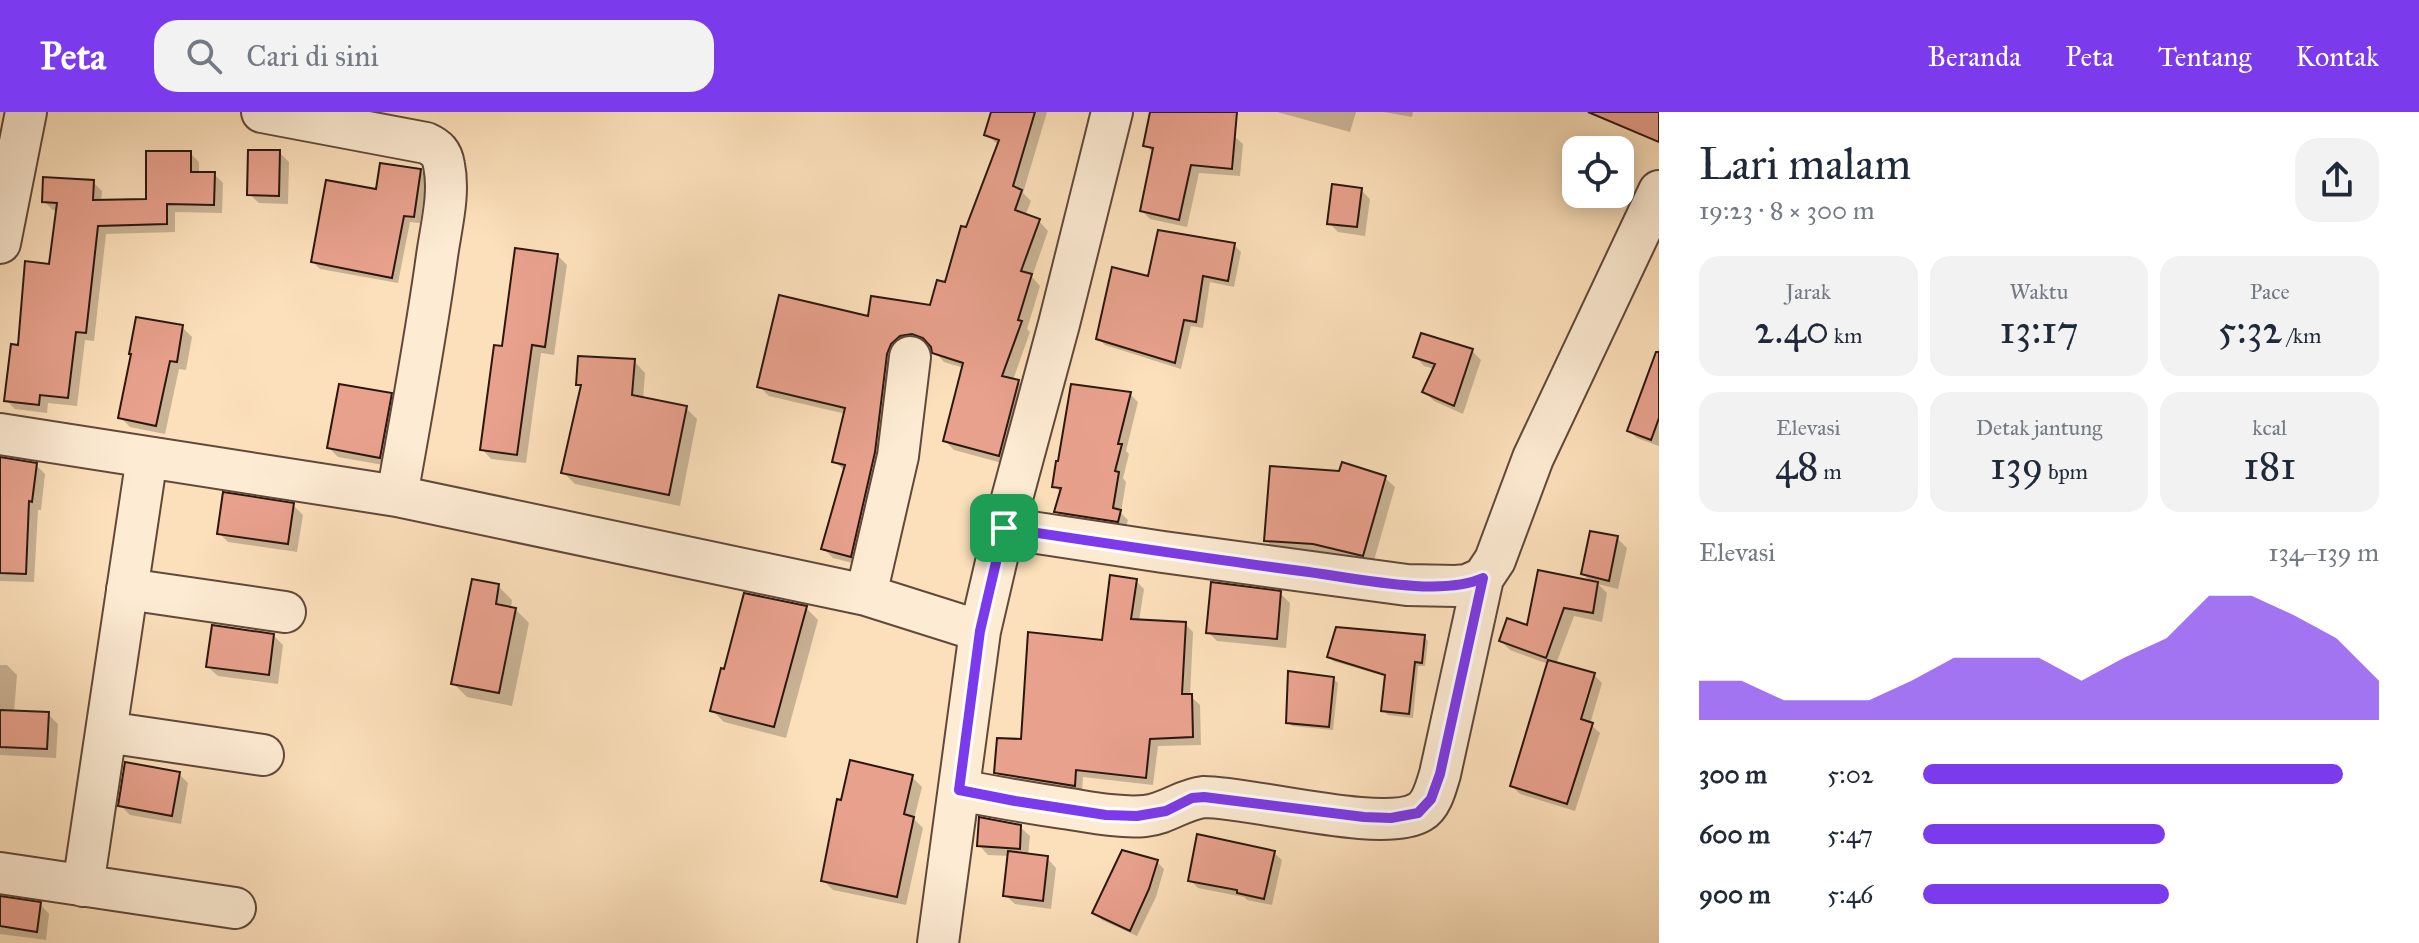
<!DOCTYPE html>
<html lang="id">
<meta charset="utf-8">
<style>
:root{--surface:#fff;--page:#f2f2f3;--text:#1f2937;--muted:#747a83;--accent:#7c3aed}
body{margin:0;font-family:"IM FELL Great Primer",serif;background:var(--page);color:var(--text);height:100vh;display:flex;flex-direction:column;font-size:30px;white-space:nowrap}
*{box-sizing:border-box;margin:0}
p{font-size:26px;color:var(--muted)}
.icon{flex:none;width:44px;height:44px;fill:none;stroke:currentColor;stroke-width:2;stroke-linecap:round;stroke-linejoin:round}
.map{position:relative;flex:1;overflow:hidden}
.panel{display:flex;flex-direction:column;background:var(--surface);width:760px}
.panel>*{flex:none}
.fabs{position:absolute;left:1562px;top:24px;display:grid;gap:16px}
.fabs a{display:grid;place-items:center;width:72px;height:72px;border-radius:16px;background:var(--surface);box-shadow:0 4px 20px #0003;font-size:40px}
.pin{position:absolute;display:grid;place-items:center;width:68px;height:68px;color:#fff;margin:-34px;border-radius:16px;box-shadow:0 4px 12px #0006}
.round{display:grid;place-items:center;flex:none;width:84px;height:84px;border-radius:24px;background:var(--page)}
.overview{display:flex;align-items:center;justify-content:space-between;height:136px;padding:0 40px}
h1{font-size:44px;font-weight:600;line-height:60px}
.figures{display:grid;grid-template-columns:repeat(3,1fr);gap:12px;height:136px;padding:8px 40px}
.figures div{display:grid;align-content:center;border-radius:20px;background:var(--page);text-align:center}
.figures b{font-size:40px;font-weight:600}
.figures small{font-size:22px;font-weight:400}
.figures p{font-size:22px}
.chart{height:224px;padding:16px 40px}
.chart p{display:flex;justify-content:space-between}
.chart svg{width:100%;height:144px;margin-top:8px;fill:var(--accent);opacity:.7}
ul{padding:0 40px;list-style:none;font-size:26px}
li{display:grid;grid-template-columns:128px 96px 1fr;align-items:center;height:60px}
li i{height:20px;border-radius:10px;background:var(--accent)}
header{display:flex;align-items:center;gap:48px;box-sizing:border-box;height:112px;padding:0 40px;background:var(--accent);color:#fff}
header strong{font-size:38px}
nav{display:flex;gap:44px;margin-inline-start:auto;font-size:28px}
.search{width:560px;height:72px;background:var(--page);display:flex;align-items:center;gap:20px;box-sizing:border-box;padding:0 28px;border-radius:24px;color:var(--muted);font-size:30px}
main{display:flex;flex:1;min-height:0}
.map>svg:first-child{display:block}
</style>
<header>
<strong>Peta</strong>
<div class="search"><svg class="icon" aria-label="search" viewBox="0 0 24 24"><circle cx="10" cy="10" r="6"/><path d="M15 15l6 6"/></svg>Cari di sini</div>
<nav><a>Beranda</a><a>Peta</a><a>Tentang</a><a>Kontak</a></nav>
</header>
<main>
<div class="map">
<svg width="1659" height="831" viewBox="0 0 1659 831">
<rect width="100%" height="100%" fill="#fce0bb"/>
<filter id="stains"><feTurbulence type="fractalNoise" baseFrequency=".0025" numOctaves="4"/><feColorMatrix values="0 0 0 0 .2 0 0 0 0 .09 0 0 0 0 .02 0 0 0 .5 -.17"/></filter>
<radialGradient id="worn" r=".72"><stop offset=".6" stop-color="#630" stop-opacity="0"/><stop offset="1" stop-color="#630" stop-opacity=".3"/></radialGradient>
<!-- shadow -->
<path fill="#0003" d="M993 0H1047L1023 81 1031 89 1025 104 1039 109 1048 119 1032 165 1040 174 1027 217 1030 220 1013 268 1018 270 1028 279 1009 353 954 338 945 329 964 256 944 250 930 234 925 231 912 232 860 453 833 446 823 436 845 359 834 349 846 302 769 284 760 275 869 206 931 195 946 172 999 33 986 23Z
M1152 0H1225L1234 24 1243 32 1240 64 1199 61 1187 115 1150 107 1142 99 1154 42 1146 33Z
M1277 0H1356L1350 20Z
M1384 0H1413L1412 5Z
M1636 0H1659V31L1633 20 1629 16Z
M279 40 289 50 288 92 259 91 249 82Z
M190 41 199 50V62H214L223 71 222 101 175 100V120L106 122 94 229 85 228 77 294 48 291 47 301 15 297 6 288 20 235 51 154 58 99 53 98 44 89 93 70 102 79 101 90 148 89Z
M420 58 427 65 420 111 410 110 398 171 320 157 313 150 378 79Z
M1361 78 1370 87 1365 124 1338 120 1329 111Z
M1234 133 1241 140 1234 175 1210 170 1203 216 1191 214 1181 257 1105 233 1098 226 1150 166Z
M557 143 567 153 554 243 541 241 526 351 491 347 482 337Z
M182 215 192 225 186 258 179 257 165 322 130 315 120 305Z
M1659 236V334L1637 326 1629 319Z
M1472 239 1481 248 1463 302 1434 289 1425 280 1435 257 1424 254 1415 244Z
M634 249 645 261 643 287 686 296 697 307 680 394 575 372 563 360 582 276 578 272Z
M1073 274 1130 282 1138 290 1126 339 1129 342 1123 366 1126 370 1121 401 1128 408 1125 417 1065 408 1057 400 1062 382 1054 374Z
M391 283 400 293 389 354 338 345 329 336Z
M0 347 36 353 45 362 41 398H38L34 470 0 469Z
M1385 366 1395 375 1373 452 1324 441 1275 437 1266 428Z
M293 393 303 403 297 440 228 430 219 421Z
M1617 426 1627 436 1618 477 1598 472 1607 481 1602 510 1574 504 1556 552 1594 563 1602 571 1590 612 1600 621 1575 699 1520 682 1512 674 1548 552 1510 538 1501 529 1529 516 1592 471 1583 462Z
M1136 469 1144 477 1139 509 1185 512 1193 520 1190 584 1200 593 1201 633 1158 634 1153 673 1083 665 1082 682 1005 669 996 660 1103 530Z
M498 474 512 488 511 497H515L529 511 512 594 467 585 453 571Z
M1280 481 1290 491 1286 536 1217 529 1208 520Z
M806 496 818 508 786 626 724 610 712 598Z
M274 524 283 533 278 572 218 564 208 555Z
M1424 525 1428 529 1425 554H1418L1413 606 1388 603 1383 599 1387 565 1333 549 1329 544Z
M0 553H7L17 563 14 601 48 602 58 612 56 646 0 643Z
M1333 567 1338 571 1333 618 1292 614 1288 610Z
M179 662 188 671 181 712 130 703 120 693Z
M912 665 922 675 914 707 923 716 906 793 833 778 823 768Z
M1020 715 1030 724 1028 744 1047 746 1056 756 1051 797 1015 792 1005 783 1010 744 988 743 979 733Z
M1274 741 1282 748 1272 793 1247 788 1244 785 1198 776 1190 768Z
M1157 750 1164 757 1156 785 1137 824 1102 808 1095 800Z
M0 786 40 792 49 802 46 828 0 822Z"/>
<!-- building -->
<path fill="#e8a18d" stroke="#2c170f" stroke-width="2" d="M991 0H1035L1013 74 1022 78 1015 98 1040 107 1021 159 1032 162 1018 208 1022 209 1002 264 1019 268 999 344 943 329 963 251 932 241 931 235 923 226 912 222 900 224 891 232 887 242 875 340 851 445 821 437 845 353 832 350 845 296 757 275 779 183 868 204 871 184 930 193 937 168 945 170 961 114 966 115 999 28 984 23Z
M1150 0H1237L1232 57 1191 53 1179 108 1140 99 1153 36 1143 34Z
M1588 0H1659V30Z
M248 38H280L279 84 247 83Z
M146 39H191V60H215L214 93 167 92V112L98 114 86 221 76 220 68 286 40 283 39 293 4 289 11 232 18 233 25 149 49 152 57 91 42 90 43 65 94 68 93 88 146 87Z
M380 51 421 57 414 105 404 104 392 166 311 150 326 68 376 77Z
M1332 72 1362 76 1357 115 1327 112Z
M1158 118 1235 131 1228 169 1203 164 1196 210 1184 208 1175 251 1096 227 1112 155 1148 164Z
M515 136 558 142 545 235 532 233 517 343 480 338 494 233 502 234Z
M136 205 183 213 177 250 170 249 156 314 118 306 131 242H129Z
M1421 221 1473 237 1454 294 1422 280 1435 252 1413 245Z
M1656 240H1659V306L1651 328 1627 319Z
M578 244 635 247 632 283 687 294 669 383 561 361 581 273H576Z
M339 272 392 281 380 346 327 336Z
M1071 272 1131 280 1118 332H1122L1115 359 1119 360 1113 396 1121 398 1118 410 1054 400 1061 376 1052 375 1056 349H1058Z
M0 345 37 351 32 390 29 389 26 462 0 461Z
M1342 350 1386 364 1363 444 1313 432 1264 429 1270 354 1339 359Z
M223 380 294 391 288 432 217 422Z
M1590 419 1618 424 1609 469 1581 462Z
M1538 458 1598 470 1593 501 1564 496 1546 546 1499 529 1507 506 1527 513Z
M1110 463 1137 467 1131 507 1186 510 1182 582H1192L1193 625 1150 627 1146 666 1076 658 1075 674 994 661 997 626 1021 627 1028 520 1102 528Z
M472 467 499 472 496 492 516 496 499 581 451 572Z
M1211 470 1281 479 1277 527 1206 521Z
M744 481 807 494 774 615 710 599 721 556 724 557Z
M212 513 274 522 269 563 206 555Z
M1336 515 1425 523 1422 551 1415 550 1409 602 1381 599 1385 563 1327 545Z
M1548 548 1595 561 1581 607 1593 611 1567 692 1510 674Z
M1288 559 1334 565 1329 615 1286 611Z
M0 598 49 600 47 637 0 635Z
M850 648 913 663 904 702 914 705 897 785 821 769 837 687 841 688Z
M125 650 180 660 172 704 118 694Z
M979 705 1021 713 1020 737 977 734Z
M1197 722 1275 739 1264 787 1237 781V778L1188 769Z
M1122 738 1158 748 1149 777 1130 819 1092 801Z
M1008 739 1048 744 1043 789 1003 784Z
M0 784 41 790 37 820 0 814Z"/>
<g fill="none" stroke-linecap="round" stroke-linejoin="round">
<!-- minor casing -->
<g stroke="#60493a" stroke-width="44">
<path id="minor" d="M262 0 426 31C437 36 442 41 444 53 450 82 441 115 437 144 426 224 411 304 397 384
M0 131 26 0
M0 322 397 384 866 483 980 519
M1004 416 1163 440 1407 473 1456 474 1467 473 1483 466 1495 448 1533 346 1659 79
M127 477 285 500
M866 483 898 344 910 245
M106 620 263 643
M959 678C996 685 1033 692 1070 697 1095 701 1121 706 1145 704 1167 702 1183 687 1204 685 1251 685 1384 722 1420 700 1432 693 1436 675 1440 662L1483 466
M0 761 235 796
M83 774 147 345
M938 831 980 519 1004 416 1059 212 1112 0"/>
</g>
<!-- minor -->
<use href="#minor" stroke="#fdebd3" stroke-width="40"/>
</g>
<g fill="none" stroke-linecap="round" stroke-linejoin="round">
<!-- route casing -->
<g stroke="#fff" stroke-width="16">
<path id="route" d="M1004 416C1103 431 1202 446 1301 459 1350 465 1439 486 1483 466L1440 662 1431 687 1418 701 1391 706 1364 705 1204 685 1192 686 1166 699 1137 704 1106 703 1015 689 959 678 980 519Z"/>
</g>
<!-- route -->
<use href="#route" stroke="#7c3aed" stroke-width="10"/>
</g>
<rect width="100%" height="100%" filter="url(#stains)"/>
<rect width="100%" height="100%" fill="url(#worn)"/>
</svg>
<div class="fabs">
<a><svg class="icon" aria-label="locate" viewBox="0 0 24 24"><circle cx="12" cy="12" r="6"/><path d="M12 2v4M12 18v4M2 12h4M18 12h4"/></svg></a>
</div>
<div class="pin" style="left:1004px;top:416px;background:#1e9e55"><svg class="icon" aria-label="arrive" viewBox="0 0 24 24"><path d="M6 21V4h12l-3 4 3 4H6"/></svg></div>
</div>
<section class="panel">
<div class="overview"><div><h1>Lari malam</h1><p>19:23 · 8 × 300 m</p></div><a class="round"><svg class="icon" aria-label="share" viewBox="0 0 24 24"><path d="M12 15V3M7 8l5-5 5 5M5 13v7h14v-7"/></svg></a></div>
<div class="figures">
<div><p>Jarak</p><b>2.40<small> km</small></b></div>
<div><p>Waktu</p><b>13:17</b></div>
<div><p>Pace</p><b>5:32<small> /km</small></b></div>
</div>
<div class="figures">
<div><p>Elevasi</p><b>48<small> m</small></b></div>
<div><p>Detak jantung</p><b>139<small> bpm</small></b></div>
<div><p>kcal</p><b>181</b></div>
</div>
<div class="chart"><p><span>Elevasi</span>134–139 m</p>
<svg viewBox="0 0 160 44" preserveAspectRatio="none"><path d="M0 44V32L10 32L20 38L30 38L40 38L50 32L60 25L70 25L80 25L90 32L100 25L110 19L120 6L130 6L140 12L150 19L160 32V44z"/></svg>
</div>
<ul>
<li><b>300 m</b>5:02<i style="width:92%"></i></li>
<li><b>600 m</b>5:47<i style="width:53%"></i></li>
<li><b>900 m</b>5:46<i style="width:54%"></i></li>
</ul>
</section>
</main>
